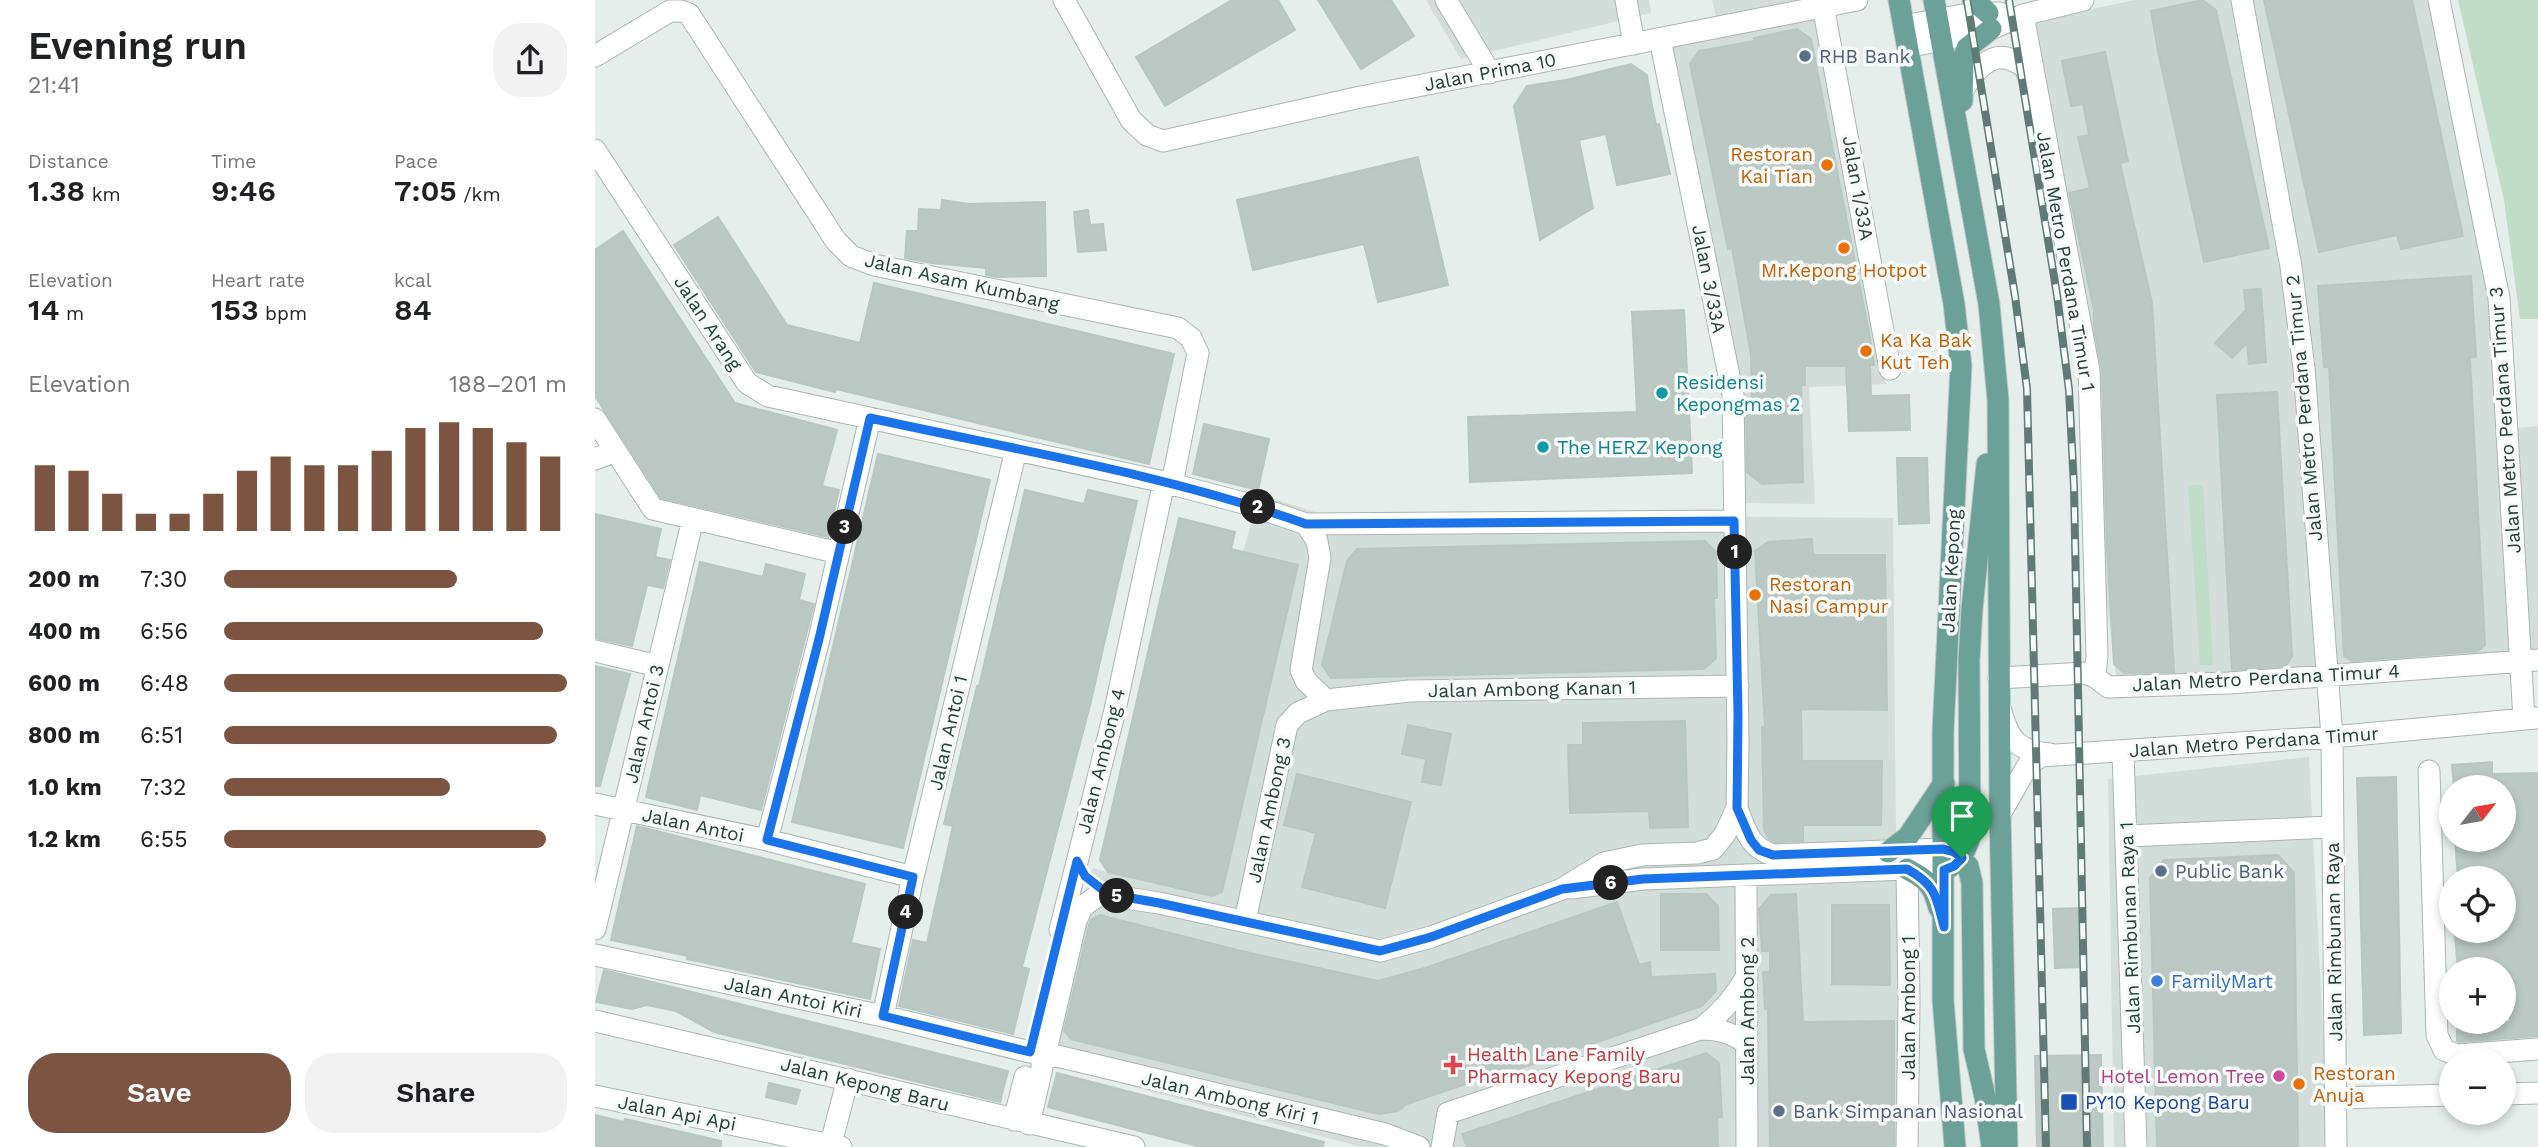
<!DOCTYPE html>
<meta charset="utf-8">
<style>
:root{--surface:#fff;--page:#f2f2f2;--text:#202124;--muted:#757577;--accent:#7b5442}
body{margin:0;font-family:"Work Sans",sans-serif;background:var(--page);color:var(--text);height:100vh;display:flex;flex-direction:column;font-size:26px;white-space:nowrap}
*{box-sizing:border-box;margin:0}
p{font-size:23px;color:var(--muted)}
.icon{flex:none;width:38px;height:38px;fill:none;stroke:currentColor;stroke-width:2;stroke-linecap:round;stroke-linejoin:round}
.map{position:relative;flex:1;overflow:hidden}
.drawer{display:flex;flex-direction:column;background:var(--surface);width:595px}
.drawer>*{flex:none}
.needle{width:46px;rotate:59deg}
.tools{position:absolute;left:1844px;top:775px;display:grid;gap:14px}
.tools a{display:grid;place-items:center;width:77px;height:77px;border-radius:50%;background:var(--surface);box-shadow:0 4px 10px #0003;font-size:35px}
.pin{position:absolute;display:grid;place-items:center;width:60px;height:60px;color:#fff;margin:-72px -30px;border-radius:50% 50% 50% 0;rotate:-45deg;box-shadow:0 0 7px #0007}
.pin .icon{rotate:45deg}
.km{position:absolute;width:35px;height:35px;margin:-18px;border-radius:50%;background:#222;color:#fff;font-size:19px;line-height:35px;text-align:center}
.round{display:grid;place-items:center;flex:none;width:74px;height:74px;border-radius:28px;background:var(--page)}
.headline{display:flex;align-items:center;justify-content:space-between;height:119px;padding:0 28px}
h1{font-size:38px;font-weight:600;line-height:52px}
.stats{display:grid;grid-template-columns:repeat(3,1fr);gap:10px;height:119px;padding:7px 28px}
.stats div{display:grid;align-content:center}
.stats b{font-size:30px;font-weight:600}
.stats small{font-size:19px;font-weight:400}
.stats p{font-size:19px}
.chart{height:196px;padding:14px 28px}
.chart p{display:flex;justify-content:space-between}
.chart svg{width:100%;height:126px;margin-top:7px;stroke:var(--accent);stroke-width:6}
.button{display:flex;gap:14px;margin-top:auto;padding:14px 28px}
.button a{flex:1;height:80px;border-radius:28px;background:var(--accent);color:#fff;font-size:28px;font-weight:600;line-height:80px;text-align:center}
.button a+a{background:var(--page);color:var(--text)}
ul{padding:0 28px;list-style:none;font-size:23px}
li{display:grid;grid-template-columns:112px 84px 1fr;align-items:center;height:52px}
li i{height:18px;border-radius:9px;background:var(--accent)}
main{display:flex;flex:1;min-height:0}
.map>svg:first-child{display:block}
</style>
<main>
<section class="drawer">
<div class="headline"><div><h1>Evening run</h1><p>21:41</p></div><a class="round"><svg class="icon" aria-label="share" viewBox="0 0 24 24"><path d="M12 15V3M7 8l5-5 5 5M5 13v7h14v-7"/></svg></a></div>
<div class="stats">
<div><p>Distance</p><b>1.38<small> km</small></b></div>
<div><p>Time</p><b>9:46</b></div>
<div><p>Pace</p><b>7:05<small> /km</small></b></div>
</div>
<div class="stats">
<div><p>Elevation</p><b>14<small> m</small></b></div>
<div><p>Heart rate</p><b>153<small> bpm</small></b></div>
<div><p>kcal</p><b>84</b></div>
</div>
<div class="chart"><p><span>Elevation</span>188–201 m</p>
<svg viewBox="0 0 160 44" preserveAspectRatio="none"><path d="M5 44V21M15 44V23M25 44V31M35 44V38M45 44V38M55 44V31M65 44V23M75 44V18M85 44V21M95 44V21M105 44V16M115 44V8M125 44V6M135 44V8M145 44V13M155 44V18"/></svg>
</div>
<ul>
<li><b>200 m</b>7:30<i style="width:68%"></i></li>
<li><b>400 m</b>6:56<i style="width:93%"></i></li>
<li><b>600 m</b>6:48<i style="width:100%"></i></li>
<li><b>800 m</b>6:51<i style="width:97%"></i></li>
<li><b>1.0 km</b>7:32<i style="width:66%"></i></li>
<li><b>1.2 km</b>6:55<i style="width:94%"></i></li>
</ul>
<div class="button"><a>Save</a><a>Share</a></div>
</section>
<div class="map">
<svg width="1943" height="1147" viewBox="0 0 1943 1147">
<rect width="100%" height="100%" fill="#e5eeeb"/>
<!-- built -->
<path fill="#d3ddda" d="M831 0H1054L1056 13 866 59Z
M1117 0H1221L1291 384 1214 387 1220 504 1145 503 1073 44 1125 33Z
M1540 0H1836L1921 428 1943 426V655L1522 682 1482 368 1424 24Z
M664 494 723 513 1298 518 1304 1147H767L452 1064 497 868 558 884Z
M1714 757 1734 1147H1519L1513 779Z"/>
<!-- green -->
<path fill="#c0ddca" d="M1863 0H1943V319H1925L1909 200Z
M1593 485H1608L1618 665H1605Z"/>
<!-- building -->
<path fill="#bbc8c4" stroke="#b8c7c2" stroke-width="2" d="M637 0H683L700 30 570 106 541 57Z
M723 0H796L819 36 766 69Z
M1607 0 1621 10 1674 248 1609 262 1563 51 1556 11Z
M1669 0H1817L1868 236 1806 249 1802 235 1724 252Z
M1202 29 1216 39 1274 332 1279 365H1275L1276 396 1314 395 1315 430 1254 431 1251 366H1210V385H1206L1208 482 1167 484 1152 472 1151 402H1157L1156 355 1137 248 1133 249 1095 64 1104 51 1160 41 1159 38Z
M1510 52 1533 161 1525 163 1557 303 1579 672 1529 673 1519 664 1512 549 1507 370 1499 328V310L1474 193 1495 188 1483 137 1494 135 1488 104 1476 106 1467 61Z
M1036 64 1052 75 1057 106 1061 125 1064 124 1075 174 1022 185 1011 134 984 140 998 208 945 240 919 106 932 86 971 80Z
M823 157 853 285 783 302 769 244 658 270 642 200Z
M347 200 374 204 450 202 451 276 401 277 391 275V268L336 263 310 258 312 231H323L324 209 346 210Z
M493 210 495 225 508 224 511 250 483 252 479 212Z
M123 217 192 325 265 343 279 283 579 354 554 464 241 389 240 392 161 372 79 245Z
M28 231 140 403 242 430 227 486 244 490 233 537 66 498 0 396V250Z
M1876 276 1881 357 1875 358 1890 645 1883 651 1757 661 1749 656 1734 367H1729L1723 286Z
M1666 289 1671 362 1654 364 1652 343 1637 358 1620 343 1651 310 1649 290Z
M1089 310 1097 473 875 482 873 417 1042 412 1037 312Z
M1682 392 1697 656 1691 666 1637 670 1622 395Z
M609 424 674 439 663 490 598 474Z
M283 454 395 480 308 848 197 822Z
M1302 458H1332L1334 523 1304 524Z
M430 490 489 504 493 490 542 501 496 701 427 967 434 969 418 1034 304 1006 318 940 332 943 358 826 349 824 382 686H384Z
M0 514 66 529 60 557 75 560 68 588 52 585 37 646 0 638Z
M584 518 640 532 636 549 703 565 627 892 617 896 513 872 505 860Z
M1217 539 1218 555H1290L1292 710 1206 709 1207 761H1287L1286 825H1208V841L1180 842 1174 839 1169 830 1167 727H1170L1160 551 1173 542Z
M1110 541 1121 552 1122 598H1119L1121 658 1109 669 736 678 727 665 752 561 762 549Z
M105 562 168 577 171 564 210 574 204 600 219 604 166 810 105 795 102 810 51 797Z
M0 666 35 674 5 786H0Z
M1090 721 1093 827 1055 828 1054 811 975 813 973 745H988V723Z
M813 725 856 734 846 785 827 782 831 759 807 754Z
M1897 762V774L1943 773V1036L1864 1042 1862 1041V1022H1915L1914 970H1863L1860 935 1914 931 1912 878H1863L1860 840H1911L1910 788H1859L1857 765Z
M702 774 816 802 790 908 707 887 721 833 689 825Z
M1801 777 1806 1033 1769 1035 1762 778Z
M42 826 270 884 256 943 285 949 275 999 92 959 93 956 16 940Z
M1683 855 1699 873 1703 1147H1562L1555 878 1569 860Z
M1066 894H1111L1123 906 1124 950H1066Z
M1201 894 1208 1022 1299 1021V1147H1175L1173 1009H1170L1168 972H1175V951H1167L1164 909 1176 895Z
M1022 902 1044 965 1055 962 1056 977 1120 974 1121 991 1107 1006 886 1082 885 1079 812 1104 803 1111 784 1114 738 1103 476 1039 469 1031 494 925 496 920 505 915 642 950 783 981 830 968Z
M1237 905H1294L1295 985 1237 984Z
M1483 908 1485 967 1460 968 1458 909Z
M9 970 413 1071 405 1102 119 1032 81 1011 52 1005 37 1009 1 1002Z
M1111 1053 1124 1063 1127 1117 1122 1118 1123 1147H872L867 1134Z
M1506 1055 1508 1147H1442L1440 1056Z
M462 1073 729 1142 728 1147H606L453 1107Z
M174 1083 205 1090 201 1104 171 1097Z
M0 1115 29 1122 30 1119 126 1141V1147H0Z"/>
<g fill="none" stroke-linecap="round" stroke-linejoin="round">
<!-- minor casing -->
<g stroke="#a8b6b2" stroke-width="23">
<path id="minor" d="M469 0 536 120 552 135 568 141 761 98 1262 0
M851 0 895 73
M1031 0 1039 44
M1227 0 1295 369
M1647 0 1696 267 1709 368 1737 737 1741 1147
M1844 0 1904 298 1929 719
M1428 15 1494 371 1502 655 1500 677
M1309 26 1373 14 1405 13
M1313 47 1396 29 1428 15 1488 0
M0 56 75 11H86L94 14 241 241 256 256 279 265 583 328 596 338 603 353 577 484
M1367 92C1377 74 1396 48 1419 61 1422 62 1427 65 1429 67 1432 70 1434 78 1436 82
M0 150 152 383 173 396 569 482 656 505 711 524 1139 521
M0 419 58 509 244 553
M0 459 21 451
M711 524 722 541 725 558 706 670 711 681 731 700
M0 651 63 666
M1404 678 1490 673 1500 677 1513 687 1634 683 1943 660
M1406 711C1414 741 1423 751 1455 754
M1528 752 1541 1147
M1834 771 1842 1035 1849 1050 1862 1055 1943 1049
M0 804 172 840 318 877
M1142 808C1151 831 1154 847 1178 855L1348 849
M1405 814 1433 765 1446 756 1737 737 1941 718
M1532 836 1737 827
M172 840 224 639 275 418
M1151 875 1152 1147
M976 888 1048 879 1312 869 1349 870
M650 921 692 725 703 713 731 700 815 691 1143 686
M0 929 98 519
M465 930 520 710 569 482
M0 955 288 1016 435 1052
M288 1016 318 877 421 450
M0 1021 539 1147
M1105 1029C1124 1029 1136 1032 1152 1044
M447 1064 453 1057 462 1056 790 1134 824 1147
M1909 1094 1943 1093
M0 1096 246 1147
M1740 1098 1857 1095
M419 1120 430 1077
M434 1124 481 921 487 907 505 894 564 903 785 951 836 937 967 889 1009 863 1047 855 1102 853 1118 849 1130 834 1142 808 1143 742 1138 395 1065 39
M235 1147 253 1079
M847 1147 853 1113 1105 1029C1126 1014 1138 999 1152 976
M1312 1147 1314 1003 1312 869"/>
</g>
<!-- major casing -->
<g stroke="#c2c9c8" stroke-width="23">
<path id="major" d="M1304 0 1359 304 1366 366 1348 732V1000L1360 1147
M1339 0 1394 304 1403 400 1405 814 1412 1147
M1378 0 1393 13
M1367 101 1368 59 1372 48 1396 29
M1357 851 1373 866 1377 883 1379 1049 1390 1097 1397 1147
M1293 852 1313 837 1349 783
M1312 869C1333 880 1338 885 1344 908
M1349 870C1365 863 1370 853 1375 836L1374 660 1377 609 1392 464"/>
</g>
<!-- minor -->
<use href="#minor" stroke="#fff" stroke-width="21"/>
<!-- major -->
<use href="#major" stroke="#6ca198" stroke-width="21"/>
<!-- rail casing -->
<g stroke="#607a75" stroke-width="8">
<path id="rail" d="M1372 0 1420 296 1432 389 1451 1147
M1414 0 1462 295 1474 390 1479 487 1492 1147"/>
</g>
<!-- rail -->
<use href="#rail" stroke="#f6faf8" stroke-width="5" stroke-dasharray="16" stroke-linecap="butt"/>
</g>
<g fill="none" stroke-linecap="round" stroke-linejoin="round">
<!-- route casing -->
<g stroke="#fff" stroke-width="14">
<path id="route" d="M275 418C421 450 570 474 711 524L1139 521 1143 714 1142 808 1156 840 1164 850 1178 855 1348 849 1359 852 1367 858 1359 866 1349 870V927C1341 896 1341 885 1312 869L1048 879 967 889 836 937 785 951 564 903 513 894 490 876 482 861 435 1052 288 1016 318 877 172 840 224 639Z"/>
</g>
<!-- route -->
<use href="#route" stroke="#1a73e8" stroke-width="9"/>
</g>
<!-- markers -->
<g fill="#5c6f8a" stroke="#f6faf8" stroke-width="2.5">
<circle cx="1210" cy="56" r="7"/>
<circle cx="1566" cy="871" r="7"/>
<circle cx="1184" cy="1111" r="7"/>
</g>
<g fill="#e8710a" stroke="#f6faf8" stroke-width="2.5">
<circle cx="1232" cy="165" r="7"/>
<circle cx="1249" cy="248" r="7"/>
<circle cx="1271" cy="351" r="7"/>
<circle cx="1160" cy="595" r="7"/>
<circle cx="1704" cy="1084" r="7"/>
</g>
<g fill="#0f9aa8" stroke="#f6faf8" stroke-width="2.5">
<circle cx="1067" cy="393" r="7"/>
<circle cx="948" cy="447" r="7"/>
</g>
<circle fill="#3f7fe0" stroke="#f6faf8" stroke-width="2.5" cx="1562" cy="981" r="7"/>
<path fill="#e0444e" stroke="#f6faf8" stroke-width="2.5" d="M854.5 1054.5h7v7h7v7h-7v7h-7v-7h-7v-7h7z"/>
<circle fill="#d1479c" stroke="#f6faf8" stroke-width="2.5" cx="1684" cy="1076" r="7"/>
<rect fill="#1a4fb4" stroke="#f6faf8" stroke-width="2.5" x="1465" y="1093" width="18" height="18" rx="3.5"/>
<g text-anchor="middle" dominant-baseline="central" stroke-width="7" stroke-linejoin="round" paint-order="stroke">
<!-- service labels -->
<g font-size="19" fill="#4e5e75" stroke="#f6faf8" text-anchor="start">
<text x="1224" y="56">RHB Bank</text>
<text x="1580" y="871">Public Bank</text>
<text x="1198" y="1111">Bank Simpanan Nasional</text>
</g>
<!-- street labels -->
<g font-size="19" fill="#253f3a" stroke="#f6faf8">
<text transform="translate(895 72) rotate(-11)">Jalan Prima 10</text>
<text transform="translate(1263 188) rotate(80)">Jalan 1/33A</text>
<text transform="translate(1471 261) rotate(80)">Jalan Metro Perdana Timur 1</text>
<text transform="translate(1114 279) rotate(79)">Jalan 3/33A</text>
<text transform="translate(367 282) rotate(13)">Jalan Asam Kumbang</text>
<text transform="translate(113 323) rotate(57)">Jalan Arang</text>
<text transform="translate(1709 408) rotate(-95)">Jalan Metro Perdana Timur 2</text>
<text transform="translate(1910 420) rotate(-94)">Jalan Metro Perdana Timur 3</text>
<text transform="translate(1356 571) rotate(-87)">Jalan Kepong</text>
<text transform="translate(1671 678) rotate(-3)">Jalan Metro Perdana Timur 4</text>
<text transform="translate(937 689) rotate(-1)">Jalan Ambong Kanan 1</text>
<text transform="translate(49 724) rotate(-77)">Jalan Antoi 3</text>
<text transform="translate(353 733) rotate(-77)">Jalan Antoi 1</text>
<text transform="translate(1659 742) rotate(-4)">Jalan Metro Perdana Timur</text>
<text transform="translate(506 761) rotate(-76)">Jalan Ambong 4</text>
<text transform="translate(674 810) rotate(-78)">Jalan Ambong 3</text>
<text transform="translate(98 825) rotate(12)">Jalan Antoi</text>
<text transform="translate(1535 928) rotate(-92)">Jalan Rimbunan Raya 1</text>
<text transform="translate(1739 942) rotate(-91)">Jalan Rimbunan Raya</text>
<text transform="translate(198 997) rotate(12)">Jalan Antoi Kiri</text>
<text transform="translate(1313 1008) rotate(-90)">Jalan Ambong 1</text>
<text transform="translate(1152 1011) rotate(-90)">Jalan Ambong 2</text>
<text transform="translate(270 1084) rotate(14)">Jalan Kepong Baru</text>
<text transform="translate(635 1098) rotate(13)">Jalan Ambong Kiri 1</text>
<text transform="translate(82 1113) rotate(11)">Jalan Api Api</text>
</g>
<!-- food labels -->
<g font-size="19" fill="#c56008" stroke="#f6faf8" text-anchor="start">
<text x="1218" y="154" text-anchor="end">Restoran<tspan x="1218" dy="22">Kai Tian</tspan></text>
<text x="1249" y="270" text-anchor="middle">Mr.Kepong Hotpot</text>
<text x="1285" y="340">Ka Ka Bak<tspan x="1285" dy="22">Kut Teh</tspan></text>
<text x="1174" y="584">Restoran<tspan x="1174" dy="22">Nasi Campur</tspan></text>
<text x="1718" y="1073">Restoran<tspan x="1718" dy="22">Anuja</tspan></text>
</g>
<!-- culture labels -->
<g font-size="19" fill="#0d838f" stroke="#f6faf8" text-anchor="start">
<text x="1081" y="382">Residensi<tspan x="1081" dy="22">Kepongmas 2</tspan></text>
<text x="962" y="447">The HERZ Kepong</text>
</g>
<!-- shop labels -->
<g font-size="19" fill="#366cbe" stroke="#f6faf8" text-anchor="start">
<text x="1576" y="981">FamilyMart</text>
</g>
<!-- health labels -->
<g font-size="19" fill="#be3a42" stroke="#f6faf8" text-anchor="start">
<text x="872" y="1054">Health Lane Family<tspan x="872" dy="22">Pharmacy Kepong Baru</tspan></text>
</g>
<!-- hotel labels -->
<g font-size="19" fill="#b23c85" stroke="#f6faf8" text-anchor="end">
<text x="1670" y="1076">Hotel Lemon Tree</text>
</g>
<!-- transit labels -->
<g font-size="19" fill="#164399" stroke="#f6faf8" text-anchor="start">
<text x="1490" y="1102">PY10 Kepong Baru</text>
</g>
</g>
</svg>
<div class="tools">
<a><svg class="needle" viewBox="-14 -14 28 28"><path d="M0-13l5 13h-10z" fill="#e53935"/><path d="M0 13l5-13h-10z" fill="#757577"/></svg></a>
<a><svg class="icon" aria-label="locate" viewBox="0 0 24 24"><circle cx="12" cy="12" r="6"/><path d="M12 2v4M12 18v4M2 12h4M18 12h4"/></svg></a>
<a>+</a>
<a>−</a>
</div>
<div class="pin" style="left:1367px;top:858px;background:#1e9e55"><svg class="icon" aria-label="arrive" viewBox="0 0 24 24"><path d="M6 21V4h12l-3 4 3 4H6"/></svg></div>
<b class="km" style="left:1140px;top:552px">1</b>
<b class="km" style="left:663px;top:507px">2</b>
<b class="km" style="left:250px;top:527px">3</b>
<b class="km" style="left:311px;top:912px">4</b>
<b class="km" style="left:522px;top:896px">5</b>
<b class="km" style="left:1016px;top:883px">6</b>
</div>
</main>
